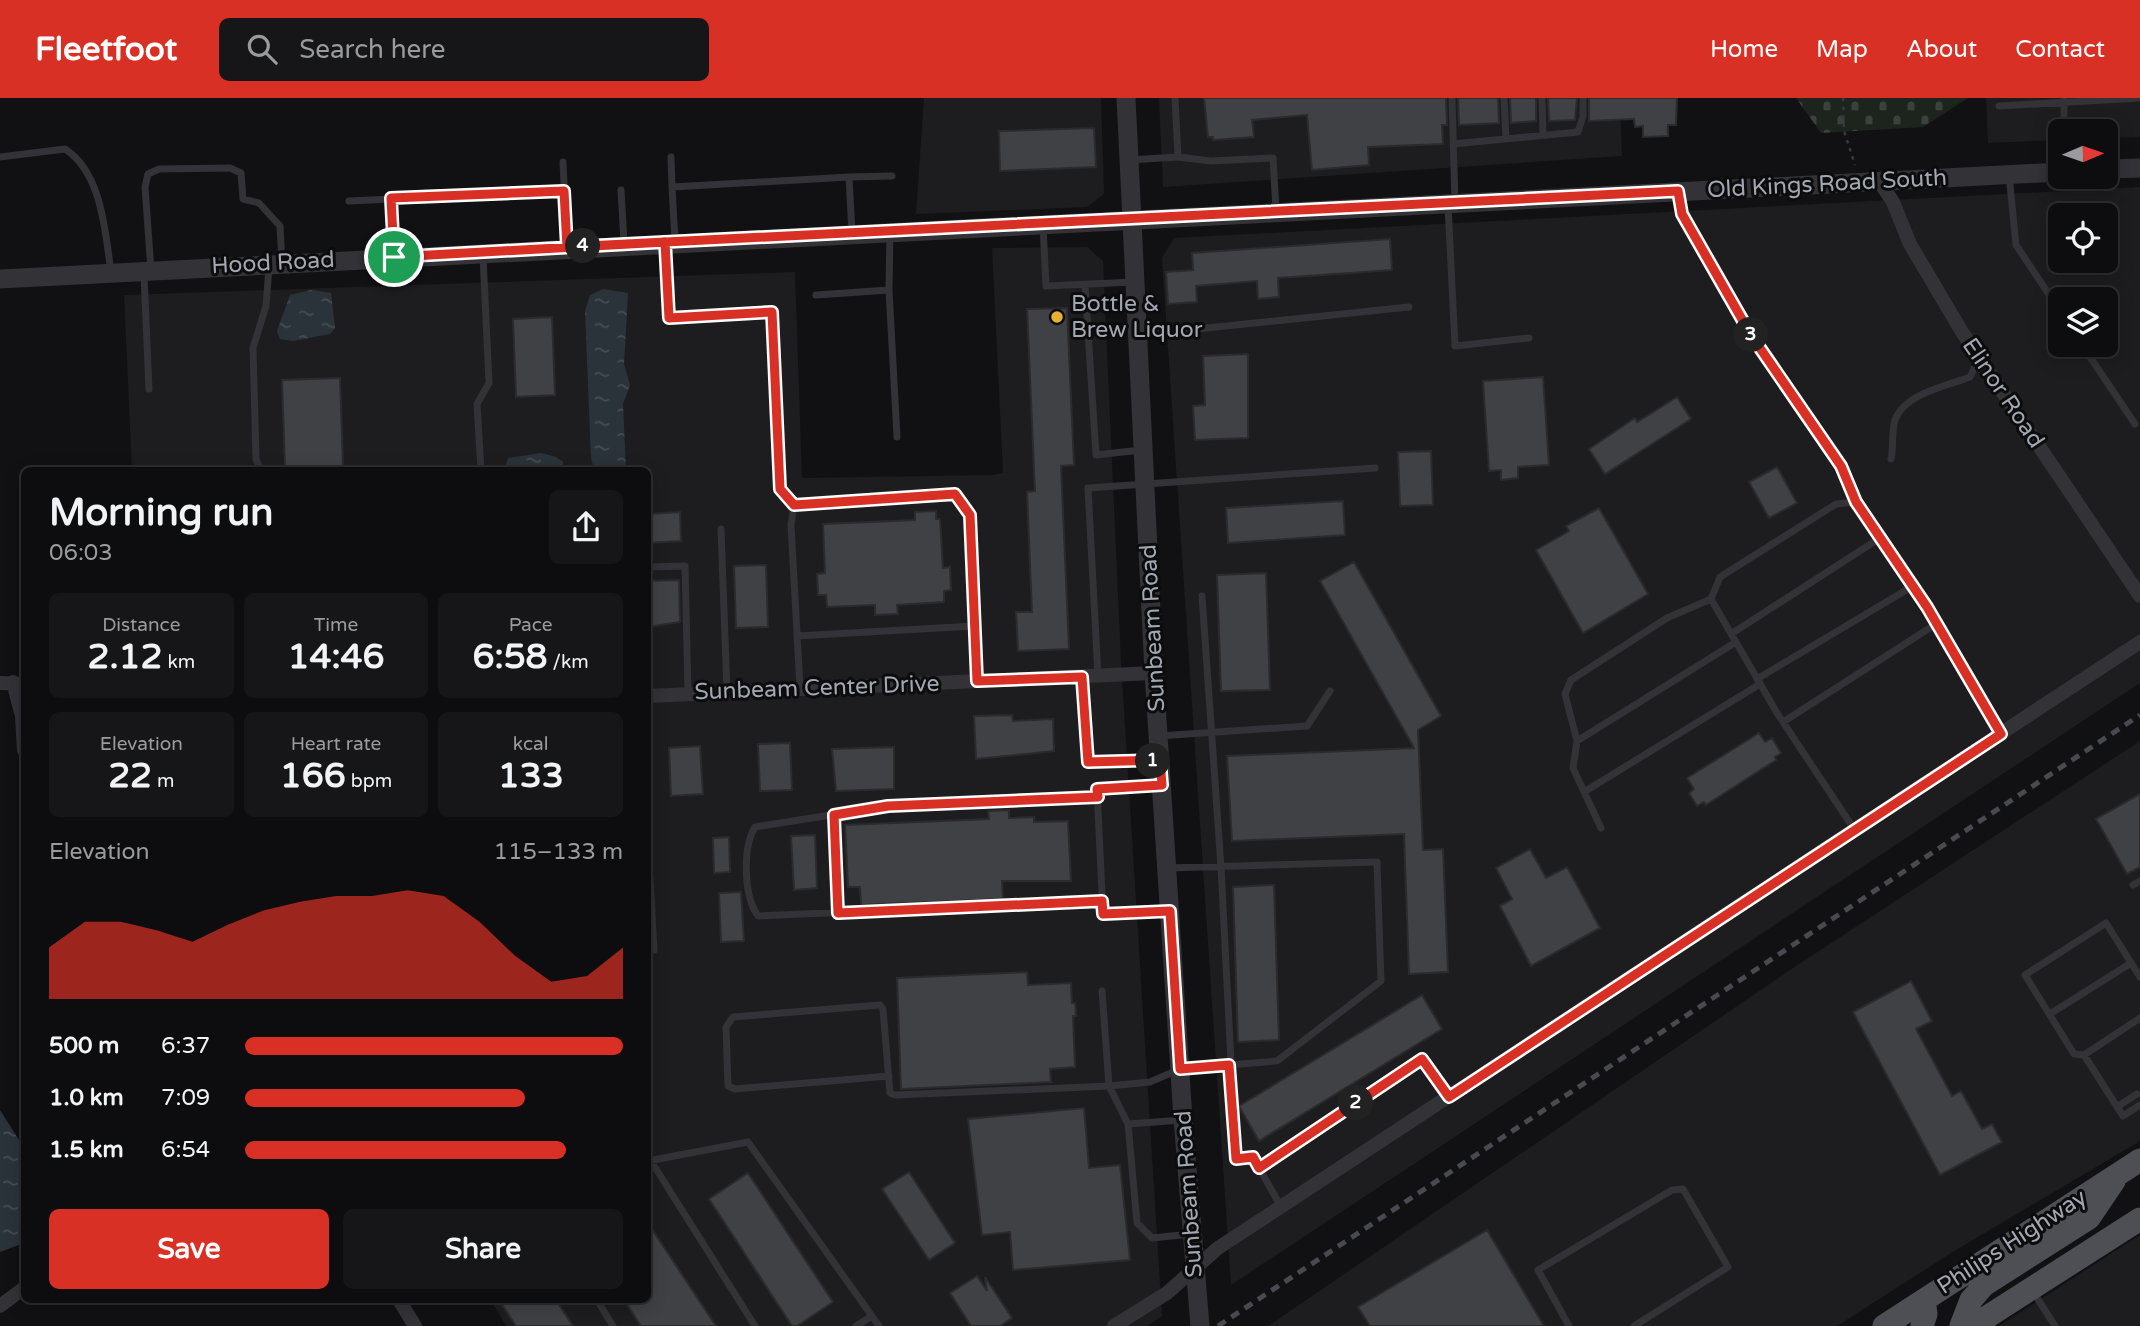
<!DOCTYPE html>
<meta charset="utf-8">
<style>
:root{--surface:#0d0c0e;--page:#161517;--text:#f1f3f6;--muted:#9a9b9e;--line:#2d2c2e;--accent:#d93025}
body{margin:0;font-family:"Varela Round",sans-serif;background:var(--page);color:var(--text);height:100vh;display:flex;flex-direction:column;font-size:26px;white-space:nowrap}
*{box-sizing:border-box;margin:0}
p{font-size:23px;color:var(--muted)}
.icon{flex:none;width:38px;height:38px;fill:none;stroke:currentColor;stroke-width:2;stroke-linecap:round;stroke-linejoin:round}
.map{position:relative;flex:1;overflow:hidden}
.drawer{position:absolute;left:21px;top:369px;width:630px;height:836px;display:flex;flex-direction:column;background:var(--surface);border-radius:10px;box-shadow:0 4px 18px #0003,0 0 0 2px var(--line)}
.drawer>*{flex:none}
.needle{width:46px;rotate:88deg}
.buttons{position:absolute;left:2048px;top:21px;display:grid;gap:14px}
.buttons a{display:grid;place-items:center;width:70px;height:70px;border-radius:10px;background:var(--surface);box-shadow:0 4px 18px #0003,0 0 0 2px var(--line);font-size:35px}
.pin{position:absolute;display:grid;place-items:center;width:60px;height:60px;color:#fff;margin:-30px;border:4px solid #fff;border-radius:50%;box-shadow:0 2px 7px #0007}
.km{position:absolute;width:35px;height:35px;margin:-18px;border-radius:50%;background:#222;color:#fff;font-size:19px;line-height:35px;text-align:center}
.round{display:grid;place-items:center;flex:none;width:74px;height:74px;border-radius:10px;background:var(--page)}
.overview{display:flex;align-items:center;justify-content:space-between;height:119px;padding:0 28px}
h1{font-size:38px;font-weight:800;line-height:52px}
.metrics{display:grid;grid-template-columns:repeat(3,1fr);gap:10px;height:119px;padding:7px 28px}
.metrics div{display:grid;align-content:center;border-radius:10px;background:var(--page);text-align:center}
.metrics b{font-size:35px;font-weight:800}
.metrics small{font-size:19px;font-weight:400}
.metrics p{font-size:19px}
.chart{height:196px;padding:14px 28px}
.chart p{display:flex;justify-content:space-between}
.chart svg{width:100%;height:126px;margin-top:7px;fill:var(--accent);opacity:.7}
.button{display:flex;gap:14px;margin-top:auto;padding:14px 28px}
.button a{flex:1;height:80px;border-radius:10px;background:var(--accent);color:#fff;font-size:28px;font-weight:800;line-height:80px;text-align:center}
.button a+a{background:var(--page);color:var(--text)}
ul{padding:0 28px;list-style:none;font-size:23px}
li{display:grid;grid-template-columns:112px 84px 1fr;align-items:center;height:52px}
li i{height:18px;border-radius:9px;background:var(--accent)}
header{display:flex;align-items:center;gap:42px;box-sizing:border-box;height:98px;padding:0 35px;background:var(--accent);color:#fff}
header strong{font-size:33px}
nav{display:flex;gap:38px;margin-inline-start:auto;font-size:24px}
.search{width:490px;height:63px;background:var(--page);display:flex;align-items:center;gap:18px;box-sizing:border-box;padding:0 24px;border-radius:10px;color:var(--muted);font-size:26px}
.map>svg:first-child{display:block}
</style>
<header>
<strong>Fleetfoot</strong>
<div class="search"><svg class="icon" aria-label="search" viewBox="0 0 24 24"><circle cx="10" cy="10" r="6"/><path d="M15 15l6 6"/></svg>Search here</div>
<nav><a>Home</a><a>Map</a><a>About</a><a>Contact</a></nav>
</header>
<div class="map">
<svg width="2140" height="1228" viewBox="0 0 2140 1228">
<defs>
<pattern id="cemetery-stones" width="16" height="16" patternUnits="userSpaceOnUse" patternTransform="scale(1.75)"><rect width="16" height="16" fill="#1d241e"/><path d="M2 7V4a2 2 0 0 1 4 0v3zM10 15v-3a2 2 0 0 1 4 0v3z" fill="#3b413c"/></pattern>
<pattern id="water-ripples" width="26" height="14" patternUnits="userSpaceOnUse" patternTransform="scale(1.75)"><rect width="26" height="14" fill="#2b333a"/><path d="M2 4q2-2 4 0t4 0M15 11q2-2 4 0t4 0" fill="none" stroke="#474e54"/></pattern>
</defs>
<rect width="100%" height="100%" fill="#111012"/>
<!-- built -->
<path fill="#1d1d1f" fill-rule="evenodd" d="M924 0H1101L1104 96 1087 109 916 116Z
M1159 0H1620L1622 58 1163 89Z
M1986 0H2140V39L2105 40V33H2060V42L1988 45Z
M2140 89V585L1231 1187 1162 160 1174 140ZM2060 117H2105V163H2060ZM2060 201H2105V247H2060Z
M1087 149 1103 163 1121 564 1162 1218 1147 1228H506L491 1202H648V373H132L124 197 795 174 802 380 992 377 1003 375 992 150Z
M2140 643V1043L1956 1152 1837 1228H1268L1793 870Z
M2140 1137V1228H1999L2030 1208Z"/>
<!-- cemetery -->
<path fill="url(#cemetery-stones)" d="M1796 0H1968L1923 29 1821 35Z"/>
<!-- water -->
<path fill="url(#water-ripples)" d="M603 191 628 195 624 266 630 287 623 306 626 373H594L591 359 585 213 590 197Z
M311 192 331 195 335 230 330 236 293 243 280 241 277 233 290 197Z
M541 355 556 359 563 364 562 373H504L508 360Z
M0 1012 24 1050V1145L0 1154Z"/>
<!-- building -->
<path fill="#404145" stroke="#2b2b2e" stroke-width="2" d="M1204 0H1446L1447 27H1442L1443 46 1368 49 1369 67 1312 72 1307 17 1252 22 1254 39 1213 42V39H1208Z
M1458 0H1498L1499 25 1459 27Z
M1510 0H1536V23L1511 25Z
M1548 0H1577L1575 22 1549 23Z
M1589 0H1677L1676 27H1668V38L1643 39V28L1635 29 1634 21 1589 23Z
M1094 30 1096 69 1000 73 999 33Z
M1390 141 1392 172 1278 180 1279 199 1258 201 1257 183 1196 188 1197 204 1168 206 1166 174 1193 172 1192 155Z
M1067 210 1074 367 1061 368 1069 551 1018 553 1016 514H1032L1027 394 1035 393 1027 211Z
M552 219 555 297 516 299 513 221Z
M1248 256V340L1195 342 1193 308 1205 307 1203 258Z
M1543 279 1549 367 1518 369V380L1501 382V372L1489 373 1483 283Z
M340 280 343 368 285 370 282 282Z
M1677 299 1691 321 1605 376 1589 351 1635 320 1637 324Z
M1431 353 1433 407 1400 408 1398 354Z
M1777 369 1797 405 1769 420 1749 384Z
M1343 403 1345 437 1228 445 1226 410Z
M1599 410 1648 496 1583 535 1536 452 1569 433 1566 428Z
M936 413V421H940L943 470 950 469 951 492 944 493V504L897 507 898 516 875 517V507L827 509 826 497H818L817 476 825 475 823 426 915 422V414Z
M680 414 681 443 648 445V416Z
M1354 464 1441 618 1418 632 1423 752 1443 751 1448 874 1409 876 1404 736 1232 743 1227 658 1414 650 1320 483Z
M766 467 768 529 736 530 734 468Z
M1266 475 1270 592 1221 593 1217 477Z
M679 482 680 524 648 529V483Z
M1012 617 1013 623 1053 621 1054 653 976 661 974 618Z
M1759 635 1765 644 1772 640 1781 655 1775 659 1776 662 1706 707 1704 704 1697 708 1689 695 1694 691 1687 680Z
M790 645 792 692 760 693 758 646Z
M700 648 703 696 671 698 669 650Z
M894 649V691L836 693 832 651Z
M2140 696V769L2127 776 2096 721Z
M1009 712V720L1034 719V724L1068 723 1071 783H1002L1003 801 861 807 860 789H848L845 727 989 721 988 713Z
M815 737 817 790 794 792 791 738Z
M729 739 730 774 714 775 713 740Z
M1530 751 1546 780 1567 769 1600 830 1531 868 1500 808 1512 801 1496 770Z
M1274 787 1279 942 1238 944 1233 789Z
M741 794 744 843 721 844 719 795Z
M1027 874 1028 887 1071 885 1072 905H1075L1076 918H1073L1075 969 1050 971 1051 984 901 991 897 880Z
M1911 883 1932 923 1916 931 1952 998 1961 993 1982 1031 1992 1026 2002 1044 1940 1077 1853 914Z
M1422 897 1442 931 1259 1043 1239 1008Z
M1084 1010 1089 1070 1120 1067 1130 1162 1013 1172 1010 1134 982 1137 968 1021Z
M909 1074 955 1145 929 1162 882 1091Z
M748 1075 833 1204 797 1228H792L709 1101Z
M648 1125 716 1228H641L624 1202H648Z
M1487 1132 1544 1228H1370L1358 1209Z
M977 1178 987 1193 985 1179 1012 1220 1000 1228H971L950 1195Z
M499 1202H556L573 1228H516Z"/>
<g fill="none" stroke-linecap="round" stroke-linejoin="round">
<!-- path -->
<path stroke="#38393e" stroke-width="2.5" stroke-dasharray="3.5 5" stroke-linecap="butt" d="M1843 0 1844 33 1855 67"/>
<!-- service -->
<path stroke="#323237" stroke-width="7" d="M1452 0 1455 104
M1504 0 1506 41
M1542 0 1543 37
M2064 2V33
M1999 8 2140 0
M1453 46 1578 34 1583 18V0
M0 59 65 51C102 75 105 133 111 174
M671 59 672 89
M1178 59 1211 63 1273 60 1276 112
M1129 62 1178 59 1175 0
M563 64 567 149
M2009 77 2016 147 2060 213
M621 92 624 145
M1678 94 1682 116 1751 237 1841 368 1855 404
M391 100 394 159
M349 103 564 93
M1448 107 1455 248 1529 240
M1043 128 1046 188 1134 184
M852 135 849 79 892 78
M675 143 672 89 849 79
M666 148 669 220 772 214 780 391 794 407
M151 172 145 89 148 76 159 71 230 70 241 75 243 101 259 105 280 128 282 165
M144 177 149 291
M1085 187 1096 357 1141 352
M889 192 897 339
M816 197 889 192 890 135
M1139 237 1409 209
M2082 247 2135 326
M1891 361C1894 348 1891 335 1895 322 1905 295 1947 288 1970 279L1979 261
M261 373 256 361 253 250 266 208 269 170
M481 373 477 306 489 285 483 158
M721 431 727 594
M648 469 685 468 688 595
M1202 498 1221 769 1236 1061 1253 1059 1281 1109
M1731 536 1880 440
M797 538 974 528
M1098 578 1088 390 1375 370
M1082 579 1088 664 1160 662
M1757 581 1913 488
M800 590 791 427 794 407 955 396 970 417 977 583
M1783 624 1936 526
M1159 638 1307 628 1330 593
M1577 643 1736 544
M1161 687 1097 691 1103 816 1168 813
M1584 694 1760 586
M1098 699 888 708 755 729C742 750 744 799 758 818L1102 803
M834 717 838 815
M1601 730 1573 670 1577 643 1565 596 1571 582 1667 520 1711 501
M1854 731 1777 615 1711 501 1720 479 1836 406 1855 404 1927 509 2000 635
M648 749 654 852
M2133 787 2140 783
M2140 879 2106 825 2025 877 2074 956 2084 957 2140 920
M1102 893 1109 988 1150 984 1180 971 1277 963 1381 883 1377 764 1167 770
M2050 916 2131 865
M2084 957 2123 1018 2140 1007
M889 978 735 991 728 988 726 929 733 919 880 907 883 911 890 995 895 997 1109 988 1128 1026
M2117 1009 2137 996
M1182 1022 1128 1026 1137 1125 1152 1140 1191 1136
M648 1063 748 1044 879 1228
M651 1063 755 1228
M1259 1070 1422 961 1449 999
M2034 1195 2055 1228
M597 1202 613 1228
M856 1228 872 1218
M1569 1228 1538 1172 1672 1092 1683 1091 1728 1169 1634 1228"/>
<!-- minor -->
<path stroke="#323237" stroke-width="14" d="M1879 83 1893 104 1910 146 1962 234 2140 498
M13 584 22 618 24 652
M0 585 24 586
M648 598 1154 575
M399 1202 415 1228
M0 1208 24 1190
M1114 1228 1167 1195 1218 1150 2140 544"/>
<!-- tertiary -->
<path stroke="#323237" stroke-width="19" d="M1126 0 1154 575 1183 1021 1200 1228
M2105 71 2140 70
M0 181 2060 74"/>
<!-- primary -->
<path stroke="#4e4f55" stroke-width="23" d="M1884 1228 2140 1062
M1922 1228 1926 1216 1924 1202
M1961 1228 1971 1202 1984 1187 2089 1120 2114 1083
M1973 1228 2140 1121"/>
<!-- rail -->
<path stroke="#494a50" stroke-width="5" stroke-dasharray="9 7" stroke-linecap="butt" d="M1218 1228 2140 617"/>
</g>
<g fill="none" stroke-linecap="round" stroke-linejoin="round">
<!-- route casing -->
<g stroke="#fff" stroke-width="14">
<path id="route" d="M394 159 665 144 669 220 772 214 780 391 794 407 955 396 970 417 977 583 1082 579 1088 664 1160 662 1162 687 1097 691 1098 699 888 708 834 717 838 815 1102 803 1103 816 1170 813 1180 971 1229 967 1236 1061 1253 1059 1259 1070 1422 961 1449 999 2001 636 1927 509 1856 404 1841 368 1751 237 1682 116 1678 93 567 149 564 93 391 100 394 159"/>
</g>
<!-- route -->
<use href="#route" stroke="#d93025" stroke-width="9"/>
</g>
<!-- markers -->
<circle fill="#e8b032" stroke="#0c0c0d" stroke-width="2.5" cx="1057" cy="219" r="7"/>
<g text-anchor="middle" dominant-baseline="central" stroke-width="6" stroke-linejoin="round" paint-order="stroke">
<!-- street labels -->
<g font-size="23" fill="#a2a7b2" stroke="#0c0c0d">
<text transform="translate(1827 86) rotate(-3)">Old Kings Road South</text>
<text transform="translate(273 165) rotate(-3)">Hood Road</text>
<text transform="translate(2003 295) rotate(56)">Elinor Road</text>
<text transform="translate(1153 530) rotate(-93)">Sunbeam Road</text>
<text transform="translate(817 590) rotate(-2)">Sunbeam Center Drive</text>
<text transform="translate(1189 1096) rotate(-94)">Sunbeam Road</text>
<text transform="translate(2012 1144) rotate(-33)">Philips Highway</text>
</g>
<!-- poi labels -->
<g font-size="23" fill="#a2a7b2" stroke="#0c0c0d" text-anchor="start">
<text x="1071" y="206">Bottle &amp;<tspan x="1071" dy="26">Brew Liquor</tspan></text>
</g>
</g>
</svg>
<div class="buttons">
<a><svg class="needle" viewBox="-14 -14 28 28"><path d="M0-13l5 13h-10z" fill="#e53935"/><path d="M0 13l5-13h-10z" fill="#9a9b9e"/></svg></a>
<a><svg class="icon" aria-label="locate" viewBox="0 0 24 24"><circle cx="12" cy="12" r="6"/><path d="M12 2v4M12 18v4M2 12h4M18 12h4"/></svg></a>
<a><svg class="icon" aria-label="layers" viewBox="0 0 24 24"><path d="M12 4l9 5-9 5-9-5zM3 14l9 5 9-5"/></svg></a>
</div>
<div class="pin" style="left:394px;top:159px;background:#1e9e55"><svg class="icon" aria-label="arrive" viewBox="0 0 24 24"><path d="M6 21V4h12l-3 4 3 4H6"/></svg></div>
<b class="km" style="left:1153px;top:663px">1</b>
<b class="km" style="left:1356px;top:1005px">2</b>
<b class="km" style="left:1751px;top:237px">3</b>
<b class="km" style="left:583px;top:148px">4</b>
<section class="drawer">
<div class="overview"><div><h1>Morning run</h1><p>06:03</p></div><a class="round"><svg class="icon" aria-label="share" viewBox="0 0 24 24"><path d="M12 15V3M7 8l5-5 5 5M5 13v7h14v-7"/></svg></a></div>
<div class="metrics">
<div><p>Distance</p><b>2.12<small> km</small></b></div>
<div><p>Time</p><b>14:46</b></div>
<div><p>Pace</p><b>6:58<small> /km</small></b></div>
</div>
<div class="metrics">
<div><p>Elevation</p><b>22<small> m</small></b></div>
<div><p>Heart rate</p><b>166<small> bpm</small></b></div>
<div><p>kcal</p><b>133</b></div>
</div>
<div class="chart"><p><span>Elevation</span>115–133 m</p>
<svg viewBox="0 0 160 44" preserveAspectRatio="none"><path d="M0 44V26L10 17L20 17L30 20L40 24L50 18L60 13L70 10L80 8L90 8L100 6L110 8L120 17L130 29L140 38L150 36L160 26V44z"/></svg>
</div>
<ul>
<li><b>500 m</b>6:37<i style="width:100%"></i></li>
<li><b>1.0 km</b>7:09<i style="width:74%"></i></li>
<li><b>1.5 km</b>6:54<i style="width:85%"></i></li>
</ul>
<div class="button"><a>Save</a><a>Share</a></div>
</section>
</div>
